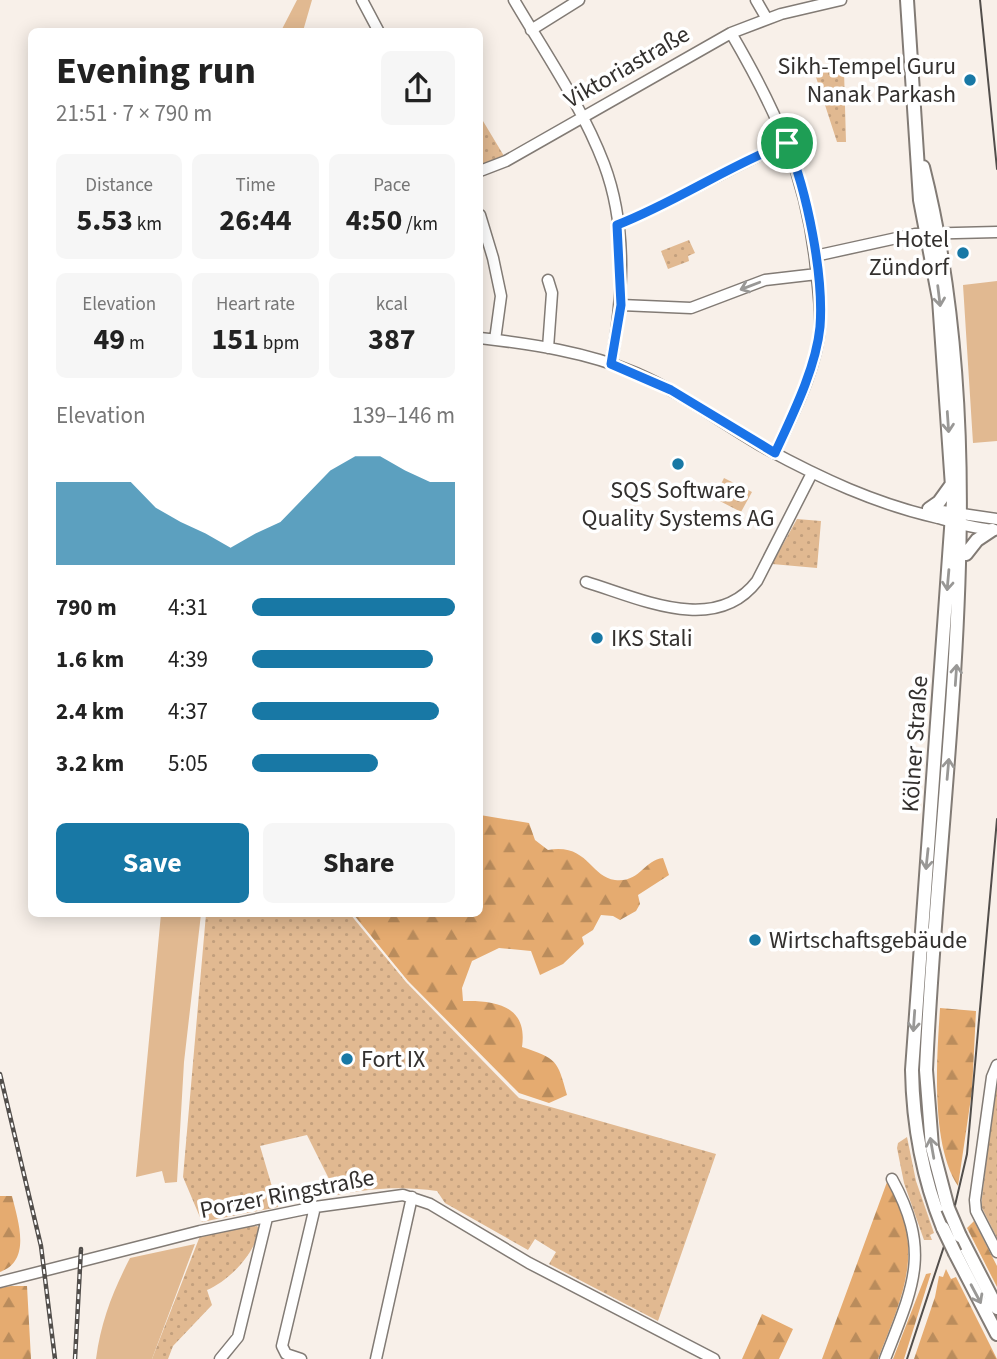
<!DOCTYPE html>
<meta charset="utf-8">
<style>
:root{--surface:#fff;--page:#f6f6f6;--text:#222;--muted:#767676;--accent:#1878a5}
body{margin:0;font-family:"Source Sans 3",sans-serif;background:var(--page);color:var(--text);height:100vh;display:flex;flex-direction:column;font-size:26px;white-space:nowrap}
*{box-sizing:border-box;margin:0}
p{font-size:23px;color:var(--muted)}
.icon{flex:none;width:38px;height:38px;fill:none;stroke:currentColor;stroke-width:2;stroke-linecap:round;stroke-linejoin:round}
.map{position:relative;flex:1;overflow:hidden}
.drawer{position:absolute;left:28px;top:28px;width:455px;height:889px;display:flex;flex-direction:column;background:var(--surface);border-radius:10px;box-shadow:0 4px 18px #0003}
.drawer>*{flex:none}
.pin{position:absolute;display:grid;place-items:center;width:60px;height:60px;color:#fff;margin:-30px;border:4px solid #fff;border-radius:50%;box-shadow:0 2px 7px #0007}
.round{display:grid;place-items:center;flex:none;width:74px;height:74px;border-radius:10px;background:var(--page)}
.overview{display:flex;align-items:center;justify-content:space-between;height:119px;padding:0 28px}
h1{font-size:38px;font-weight:700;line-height:52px}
.stats{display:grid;grid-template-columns:repeat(3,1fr);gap:10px;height:119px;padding:7px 28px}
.stats div{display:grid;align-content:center;border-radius:10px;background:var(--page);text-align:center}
.stats b{font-size:30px;font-weight:700}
.stats small{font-size:19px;font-weight:400}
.stats p{font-size:19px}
.chart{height:196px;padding:14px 28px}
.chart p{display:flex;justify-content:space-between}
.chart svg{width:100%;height:126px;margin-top:7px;fill:var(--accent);opacity:.7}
.primary-button{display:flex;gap:14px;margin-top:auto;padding:14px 28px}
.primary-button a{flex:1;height:80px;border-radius:10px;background:var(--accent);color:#fff;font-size:28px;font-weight:700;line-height:80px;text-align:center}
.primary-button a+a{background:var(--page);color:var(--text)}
ul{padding:0 28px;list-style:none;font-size:23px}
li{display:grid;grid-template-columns:112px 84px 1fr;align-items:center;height:52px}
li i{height:18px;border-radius:9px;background:var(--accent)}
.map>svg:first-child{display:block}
</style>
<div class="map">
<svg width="997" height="1359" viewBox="0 0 997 1359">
<defs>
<pattern id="grass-dots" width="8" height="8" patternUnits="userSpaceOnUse" patternTransform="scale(1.75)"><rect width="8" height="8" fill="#e1b991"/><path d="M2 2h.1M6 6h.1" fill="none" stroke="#c29f7d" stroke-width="1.8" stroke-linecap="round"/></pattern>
<pattern id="forest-firs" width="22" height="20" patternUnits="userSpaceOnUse" patternTransform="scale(1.75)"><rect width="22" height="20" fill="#e5ab70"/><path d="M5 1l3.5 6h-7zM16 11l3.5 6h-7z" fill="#ba8c5c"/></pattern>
</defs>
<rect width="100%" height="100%" fill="#f8f0e9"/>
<!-- grass -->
<path fill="url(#grass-dots)" d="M844 70 846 142H837L814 71Z
M480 116 504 156 480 165Z
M689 240 695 253 688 256 689 261 668 269 661 251Z
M724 478 752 492 741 512 714 498Z
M797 519 821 521 817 568 772 564Z
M206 914H350L406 982 519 1098 716 1154 658 1321 549 1264 556 1252 535 1239 528 1250 445 1203 437 1191C402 1186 372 1188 337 1195L307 1135 260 1146 278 1207 202 1222 183 1177Z
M996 1080H997V1238L981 1206Z
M907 1137 916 1181 934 1233 930 1235 932 1240H924L904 1183 897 1148 898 1143Z
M257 1226 259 1228C257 1252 229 1281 207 1290L212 1305 173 1346 168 1359H152L200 1236 235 1227Z"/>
<!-- forest -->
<path fill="url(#forest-firs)" d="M480 815 529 823 535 840 548 850C588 843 590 877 615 880 640 883 644 860 663 858L669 875 638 895 640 904 636 911 620 920 613 916 601 915 593 930 582 937 584 944 563 964 540 975 531 951 499 948 472 961 462 988 463 1001C496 1000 528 1006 522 1047 557 1059 557 1059 567 1095L549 1103 519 1093 408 981 353 914H480Z
M940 1008 976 1011 972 1091 958 1186C930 1144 937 1056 940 1008Z
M887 1182C927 1249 903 1294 878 1359H822Z
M0 1196H12C18 1221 32 1261 0 1272Z
M974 1221 997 1266V1287L967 1228Z
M946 1269 951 1279 956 1277 997 1359H914L935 1297 939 1276 943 1277Z
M931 1273 904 1359H893L926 1274Z
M11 1286H27L31 1359H0V1288Z
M762 1314 793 1329 779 1359H742Z"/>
<!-- garden -->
<path fill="#e1b991" d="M297 0H312L303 31H281Z
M997 281V441L973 443 963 285Z
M161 914H201L184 1062 177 1182 165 1183 162 1171 136 1177Z
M195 1244 152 1359H96C101 1321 113 1291 130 1258Z"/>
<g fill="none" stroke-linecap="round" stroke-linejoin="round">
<!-- minor casing -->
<g stroke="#827b75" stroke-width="13">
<path id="minor" d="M362 0 379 32
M514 0C545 53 582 106 604 164 628 228 623 299 611 364
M756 0 767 19
M531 30 579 0
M731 33C776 110 807 177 816 268 818 287 821 308 820 327 817 368 792 416 775 453
M480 171 506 161 731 33 781 14 841 0
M480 215 493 258 501 296 495 340
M617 225C678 201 727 167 787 143
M815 256 915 234 997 232
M621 305 691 308 765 280 817 274
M480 338C531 344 587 352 636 373 682 393 722 423 765 448 820 478 876 504 938 518 957 523 975 529 995 530
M548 348 552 293 548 280
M928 509 997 519
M586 582C639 598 715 636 757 581L812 473
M997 1065 992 1077 975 1200 976 1211 997 1252
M0 1282 200 1231 315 1207 403 1195 430 1204 529 1263 714 1359
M220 1359 238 1337 267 1218
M301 1359 286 1354 282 1346 315 1207
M376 1359 412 1197
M885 1359C913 1287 932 1252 892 1179"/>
</g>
<!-- major casing -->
<g stroke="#827b75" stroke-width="16">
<path id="major" d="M907 0 920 200 939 299 953 501 912 1070C913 1126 922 1176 943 1228
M923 167C997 461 939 770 926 1070L932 1147 948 1208
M929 509 939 502 952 484
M966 554 977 540 992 530
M960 1236 997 1308
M955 1253 997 1334"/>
</g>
<!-- minor -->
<use href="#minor" stroke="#fff" stroke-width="10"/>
<!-- major -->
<use href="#major" stroke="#fff" stroke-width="12"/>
<!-- tram -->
<path stroke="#524e4b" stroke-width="2" d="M980 0 997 169
M907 1359 949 1231 967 1154 997 819"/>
<!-- rail casing -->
<g stroke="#524e4b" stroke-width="4.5">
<path id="rail" d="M0 1074 41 1246 55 1359
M75 1359 81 1249"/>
</g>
<!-- rail -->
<use href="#rail" stroke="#fff" stroke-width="2" stroke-dasharray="5" stroke-linecap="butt"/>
<!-- major-bridge casing -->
<g stroke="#827b75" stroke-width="16" stroke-linecap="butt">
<path id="major-bridge" d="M948 1208 960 1236
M943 1228 955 1253"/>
</g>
<!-- major-bridge -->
<use href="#major-bridge" stroke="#fff" stroke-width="12"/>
</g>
<!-- one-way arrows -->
<defs><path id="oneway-shaft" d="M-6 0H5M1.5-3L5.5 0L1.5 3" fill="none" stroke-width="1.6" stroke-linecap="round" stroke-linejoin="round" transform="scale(1.75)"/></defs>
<g stroke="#999896">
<use href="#oneway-shaft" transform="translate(750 286) rotate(159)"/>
<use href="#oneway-shaft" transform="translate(939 296) rotate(83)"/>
<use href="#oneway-shaft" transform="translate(948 422) rotate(86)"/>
<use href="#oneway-shaft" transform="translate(948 580) rotate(95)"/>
<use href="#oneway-shaft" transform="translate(956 675) rotate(-86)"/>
<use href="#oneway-shaft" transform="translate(948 769) rotate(-85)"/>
<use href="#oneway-shaft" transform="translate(927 859) rotate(96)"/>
<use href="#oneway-shaft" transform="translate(914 1021) rotate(94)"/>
<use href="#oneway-shaft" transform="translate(932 1148) rotate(-100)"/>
<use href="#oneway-shaft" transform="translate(976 1294) rotate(62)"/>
</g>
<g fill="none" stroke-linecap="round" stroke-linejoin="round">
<!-- route casing -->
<g stroke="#fff" stroke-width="14">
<path id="route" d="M787 143C807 191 824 275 820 327 816 368 792 416 775 453L671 390 611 364 621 305 617 225C676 202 728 166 787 143Z"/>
</g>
<!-- route -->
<use href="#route" stroke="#1a73e8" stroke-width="9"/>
</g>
<!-- markers -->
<g fill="#1878a5" stroke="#fff" stroke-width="2.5">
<circle cx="970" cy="80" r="7"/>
<circle cx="963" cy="253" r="7"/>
<circle cx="678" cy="464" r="7"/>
<circle cx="597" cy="638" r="7"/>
<circle cx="755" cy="940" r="7"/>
<circle cx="347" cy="1059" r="7"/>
</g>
<g text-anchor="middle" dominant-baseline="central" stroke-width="7" stroke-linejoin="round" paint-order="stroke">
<!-- poi labels -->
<g font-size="24" fill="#33302e" stroke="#fff" text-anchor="start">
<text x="956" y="66" text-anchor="end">Sikh-Tempel Guru<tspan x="956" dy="28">Nanak Parkash</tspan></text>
<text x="949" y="239" text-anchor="end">Hotel<tspan x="949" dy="28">Zündorf</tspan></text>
<text x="678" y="490" text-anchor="middle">SQS Software<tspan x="678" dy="28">Quality Systems AG</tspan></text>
<text x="611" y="638">IKS Stali</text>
<text x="769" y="940">Wirtschaftsgebäude</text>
<text x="361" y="1059">Fort IX</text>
</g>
<!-- street labels -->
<g font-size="24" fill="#33302e" stroke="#fff">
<text transform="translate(627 67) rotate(-30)">Viktoriastraße</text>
<text transform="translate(915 744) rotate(-86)">Kölner Straße</text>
<text transform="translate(287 1194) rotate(-11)">Porzer Ringstraße</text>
</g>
</g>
</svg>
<div class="pin" style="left:787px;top:143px;background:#1e9e55"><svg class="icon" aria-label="arrive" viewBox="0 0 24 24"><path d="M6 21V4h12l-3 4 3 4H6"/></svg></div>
<section class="drawer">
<div class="overview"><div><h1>Evening run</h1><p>21:51 · 7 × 790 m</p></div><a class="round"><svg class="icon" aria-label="share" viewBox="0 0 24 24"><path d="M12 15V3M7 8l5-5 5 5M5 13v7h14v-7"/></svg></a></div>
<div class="stats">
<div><p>Distance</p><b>5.53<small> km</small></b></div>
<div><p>Time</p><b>26:44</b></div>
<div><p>Pace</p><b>4:50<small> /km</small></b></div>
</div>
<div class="stats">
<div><p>Elevation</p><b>49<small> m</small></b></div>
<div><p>Heart rate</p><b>151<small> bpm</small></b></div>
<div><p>kcal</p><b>387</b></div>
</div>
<div class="chart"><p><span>Elevation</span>139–146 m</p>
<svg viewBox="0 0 160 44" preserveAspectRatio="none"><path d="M0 44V15L10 15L20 15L30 15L40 24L50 29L60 33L70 38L80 33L90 29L100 20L110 11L120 6L130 6L140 11L150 15L160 15V44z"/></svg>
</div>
<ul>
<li><b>790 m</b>4:31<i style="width:100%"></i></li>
<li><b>1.6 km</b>4:39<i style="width:89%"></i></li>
<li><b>2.4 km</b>4:37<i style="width:92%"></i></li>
<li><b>3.2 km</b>5:05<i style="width:62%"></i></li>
</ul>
<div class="primary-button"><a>Save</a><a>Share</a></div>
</section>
</div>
